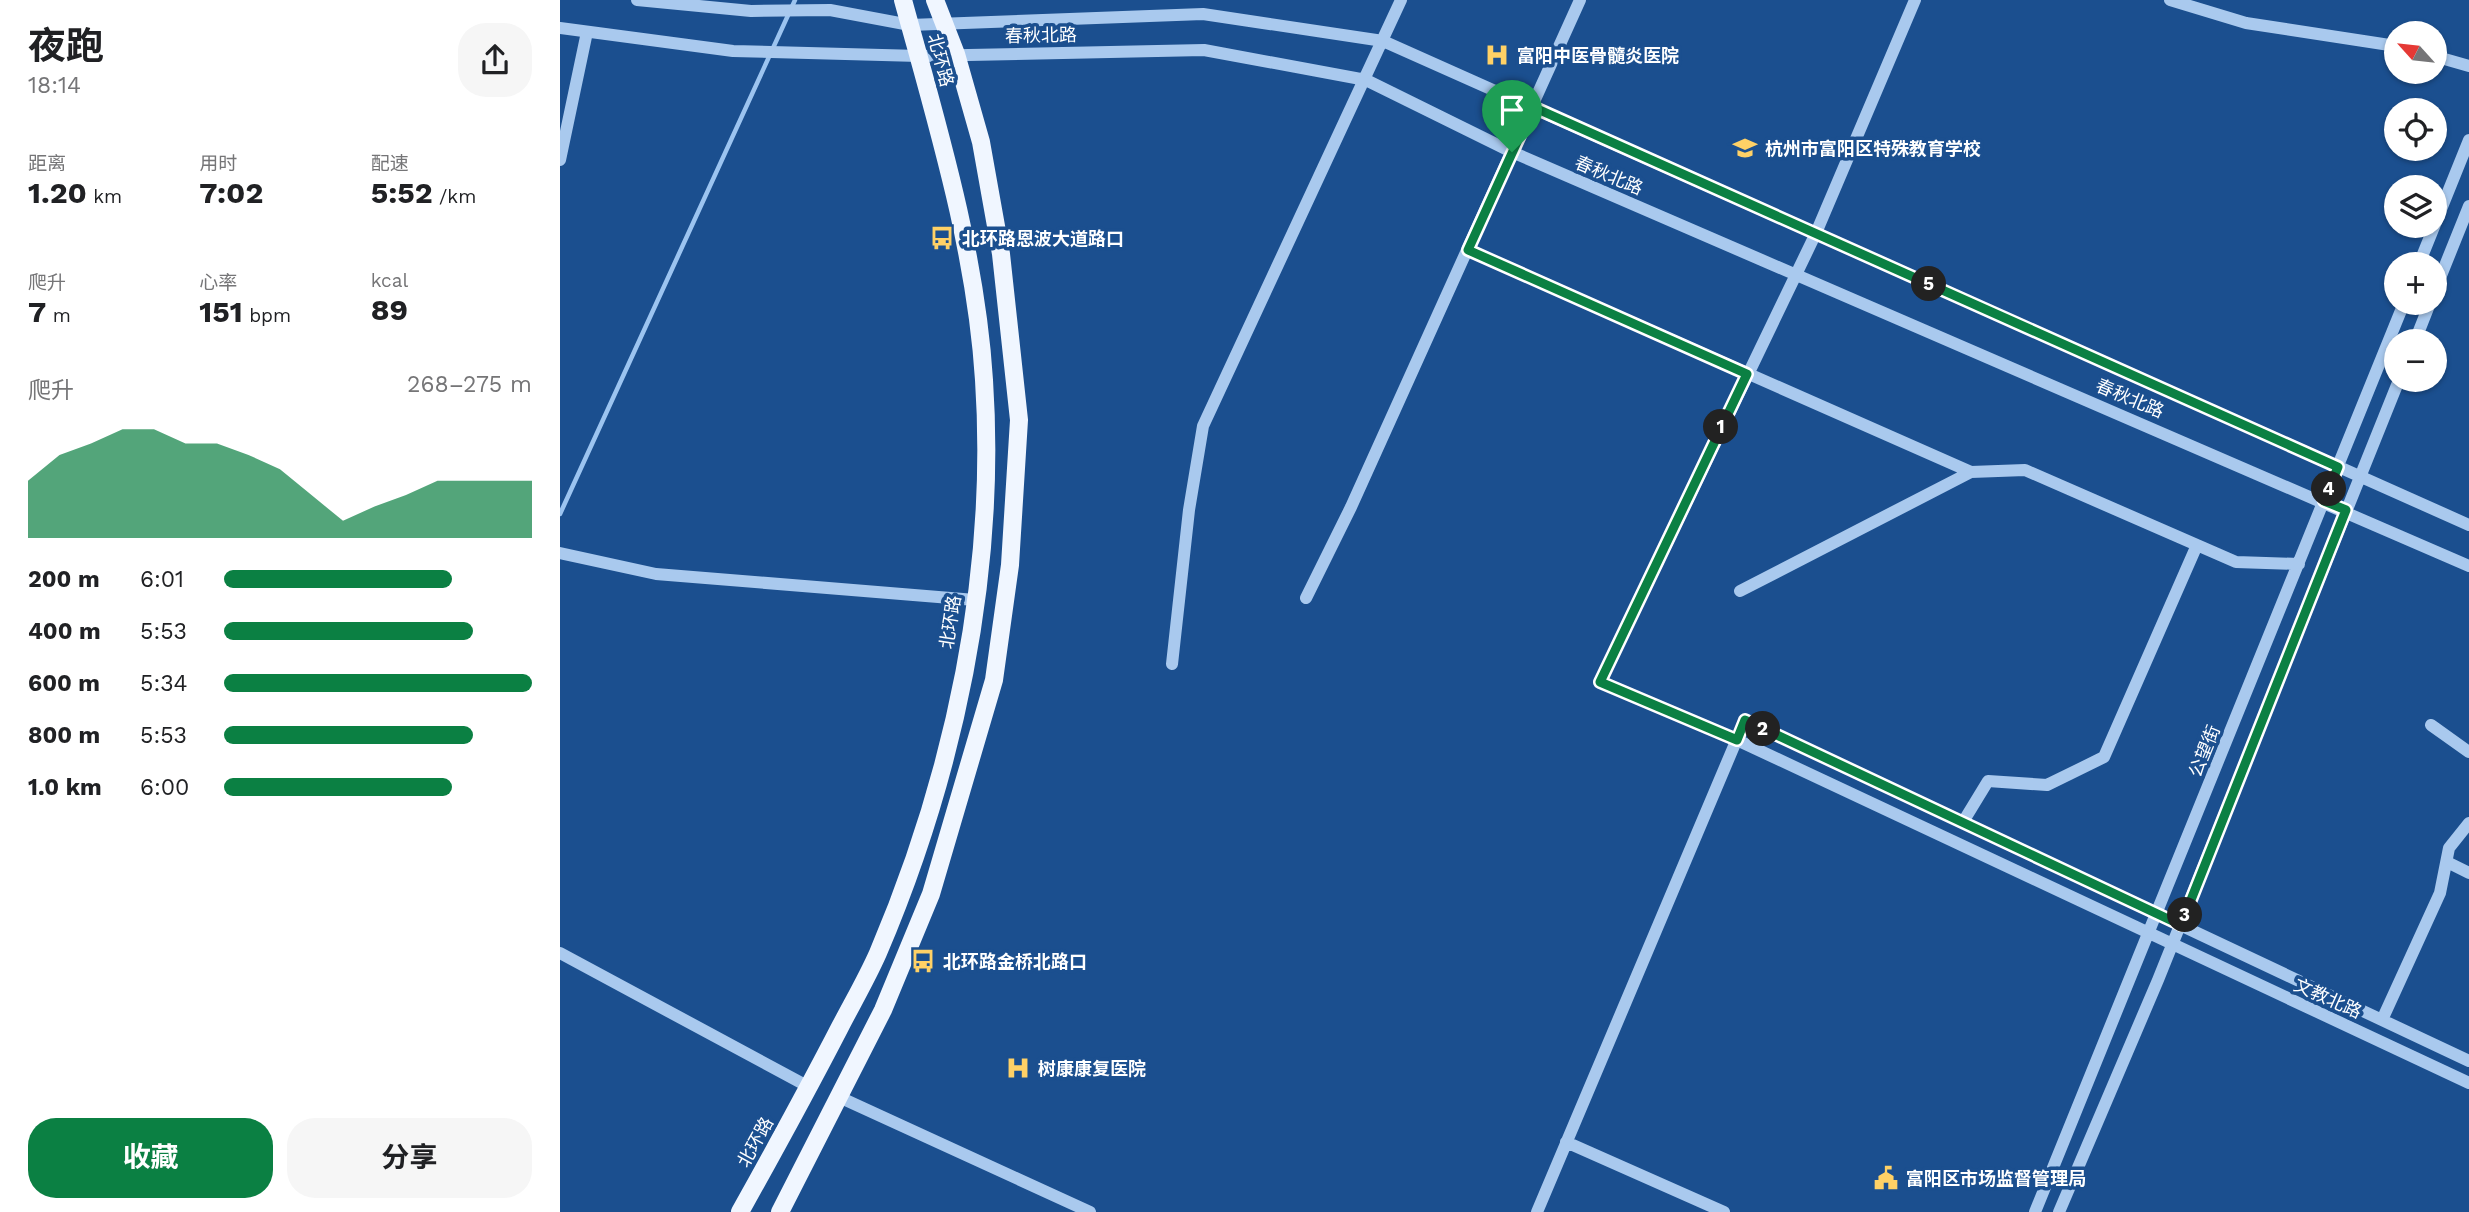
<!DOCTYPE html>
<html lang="zh">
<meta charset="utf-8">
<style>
:root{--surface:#fff;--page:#f6f6f6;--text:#202124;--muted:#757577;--accent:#0b8043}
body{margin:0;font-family:"Work Sans","Noto Sans SC",sans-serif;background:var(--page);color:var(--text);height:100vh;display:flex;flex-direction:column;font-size:26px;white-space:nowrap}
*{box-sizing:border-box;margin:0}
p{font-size:23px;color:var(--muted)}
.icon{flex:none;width:38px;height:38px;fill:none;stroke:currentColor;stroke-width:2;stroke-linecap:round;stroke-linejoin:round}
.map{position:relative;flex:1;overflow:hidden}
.sheet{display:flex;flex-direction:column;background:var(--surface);width:560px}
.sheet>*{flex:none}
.needle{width:46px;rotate:297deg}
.buttons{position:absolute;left:1824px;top:21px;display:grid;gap:14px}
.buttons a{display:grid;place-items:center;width:63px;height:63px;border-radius:50%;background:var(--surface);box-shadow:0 2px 5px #0004;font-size:35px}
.pin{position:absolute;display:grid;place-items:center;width:60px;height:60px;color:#fff;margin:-72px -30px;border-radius:50% 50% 50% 0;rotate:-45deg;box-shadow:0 0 7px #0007}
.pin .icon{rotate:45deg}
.km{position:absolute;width:35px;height:35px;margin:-18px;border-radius:50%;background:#222;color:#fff;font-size:19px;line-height:35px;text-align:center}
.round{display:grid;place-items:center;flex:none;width:74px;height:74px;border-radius:28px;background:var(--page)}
.head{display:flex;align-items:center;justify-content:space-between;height:119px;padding:0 28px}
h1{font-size:38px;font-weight:700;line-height:52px}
.figures{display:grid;grid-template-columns:repeat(3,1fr);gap:10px;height:119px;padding:7px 28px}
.figures div{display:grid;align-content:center}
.figures b{font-size:30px;font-weight:700}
.figures small{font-size:19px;font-weight:400}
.figures p{font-size:19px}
.chart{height:196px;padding:14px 28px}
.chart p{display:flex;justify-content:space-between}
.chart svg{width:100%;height:126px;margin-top:7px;fill:var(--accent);opacity:.7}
.cta{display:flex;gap:14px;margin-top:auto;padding:14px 28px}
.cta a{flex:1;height:80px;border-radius:28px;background:var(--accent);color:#fff;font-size:28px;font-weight:700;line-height:80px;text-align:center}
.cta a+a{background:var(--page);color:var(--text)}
ul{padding:0 28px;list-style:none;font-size:23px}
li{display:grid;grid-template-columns:112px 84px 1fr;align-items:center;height:52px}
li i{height:18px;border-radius:9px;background:var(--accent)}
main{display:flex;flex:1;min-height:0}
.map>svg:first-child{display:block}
</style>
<main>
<section class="sheet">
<div class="head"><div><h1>夜跑</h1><p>18:14</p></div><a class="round"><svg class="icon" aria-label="share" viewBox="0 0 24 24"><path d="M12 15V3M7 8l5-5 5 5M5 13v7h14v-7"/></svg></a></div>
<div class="figures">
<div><p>距离</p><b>1.20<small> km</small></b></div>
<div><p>用时</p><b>7:02</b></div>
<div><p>配速</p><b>5:52<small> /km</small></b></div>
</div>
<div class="figures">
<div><p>爬升</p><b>7<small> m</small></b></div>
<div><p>心率</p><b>151<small> bpm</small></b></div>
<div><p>kcal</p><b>89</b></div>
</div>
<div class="chart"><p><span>爬升</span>268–275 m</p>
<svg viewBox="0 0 160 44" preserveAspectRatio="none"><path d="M0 44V24L10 15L20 11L30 6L40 6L50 11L60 11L70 15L80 20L90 29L100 38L110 33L120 29L130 24L140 24L150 24L160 24V44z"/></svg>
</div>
<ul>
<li><b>200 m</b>6:01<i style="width:74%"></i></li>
<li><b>400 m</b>5:53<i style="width:81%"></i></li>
<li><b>600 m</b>5:34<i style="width:100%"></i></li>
<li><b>800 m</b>5:53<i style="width:81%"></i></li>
<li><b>1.0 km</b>6:00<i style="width:74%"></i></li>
</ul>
<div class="cta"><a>收藏</a><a>分享</a></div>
</section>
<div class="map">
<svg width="1909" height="1212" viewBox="0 0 1909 1212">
<rect width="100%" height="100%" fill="#1b4f8f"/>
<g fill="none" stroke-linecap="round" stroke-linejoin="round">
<!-- stream -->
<path stroke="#9cc4f0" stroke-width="4.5" d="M0 514 235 0"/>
<!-- minor -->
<path stroke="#a9c9ee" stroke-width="12" d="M77 0 191 11 270 10 350 25 643 14 823 41 1909 525
M1355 0 1256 233 1040 682 1177 740 1909 1083
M1610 0 1686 23 1836 46
M0 28 173 51 359 56 644 50 806 80 952 152 1909 566
M1874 56 1909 66
M0 160 27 32
M908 250 1411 472 1465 470 1676 562 1739 564
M1859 264 1909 140
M1874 293 1909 206
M1855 341 1870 303
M0 553 96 574 415 600
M1180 591 1411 472
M746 598 791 507 1020 0
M612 664 629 510 643 426 841 0
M1871 725 1909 752
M1403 822 1428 781 1487 785 1544 757 1637 545
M1887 862 1909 873
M0 953 249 1087
M1822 1020 1880 893 1889 848 1909 823
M279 1097 530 1212
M1006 1142 1164 1212
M977 1212 1185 720 1909 1061
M1475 1212 1844 303
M1499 1212 1598 980 1839 380"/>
<!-- major -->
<path stroke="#f0f6ff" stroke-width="18" d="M180 1212C214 1151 248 1089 280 1027 293 1002 307 978 318 953 394 775 437 574 424 380 416 251 377 124 343 0
M220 1212 323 1010 371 894 434 680 450 565 459 420 441 254 421 142 396 54 375 0"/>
</g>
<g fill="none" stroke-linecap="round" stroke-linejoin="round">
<!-- route casing -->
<g stroke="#fff" stroke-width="14">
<path id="route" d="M973 107 1778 467 1764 501 1786 510 1621 925 1185 720 1177 740 1040 682 1187 374 908 250Z"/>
</g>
<!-- route -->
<use href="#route" stroke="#0b8043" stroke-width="9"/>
</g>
<!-- icons -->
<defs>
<g id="hospital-bare" transform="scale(1.89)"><path d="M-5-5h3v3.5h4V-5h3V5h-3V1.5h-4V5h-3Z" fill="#ffd166" stroke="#1b4f8f" stroke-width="2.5" paint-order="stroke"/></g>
<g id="school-bare" transform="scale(1.89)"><path d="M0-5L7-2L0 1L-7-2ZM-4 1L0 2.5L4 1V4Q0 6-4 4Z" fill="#ffd166" stroke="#1b4f8f" stroke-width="2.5" paint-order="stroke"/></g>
<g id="bus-bare" transform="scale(1.89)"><path d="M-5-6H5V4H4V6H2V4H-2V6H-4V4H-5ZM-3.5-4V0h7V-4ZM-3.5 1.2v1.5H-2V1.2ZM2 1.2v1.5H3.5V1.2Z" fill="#ffd166" stroke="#1b4f8f" stroke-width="2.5" paint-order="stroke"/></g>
<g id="civic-bare" transform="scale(1.89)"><path d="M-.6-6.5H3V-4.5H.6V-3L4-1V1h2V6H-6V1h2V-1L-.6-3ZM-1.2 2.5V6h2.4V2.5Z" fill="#ffd166" stroke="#1b4f8f" stroke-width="2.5" paint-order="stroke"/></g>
</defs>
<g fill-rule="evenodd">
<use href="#hospital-bare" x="937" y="55"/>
<use href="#school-bare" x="1185" y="148"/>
<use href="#bus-bare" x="382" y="238"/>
<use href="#bus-bare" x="363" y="961"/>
<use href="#hospital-bare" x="458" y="1068"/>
<use href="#civic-bare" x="1326" y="1178"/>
</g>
<g text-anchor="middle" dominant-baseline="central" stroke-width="7" stroke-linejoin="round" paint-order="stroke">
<!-- street labels -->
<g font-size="18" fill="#fff" stroke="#1b4f8f">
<text transform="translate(481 35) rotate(-1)">春秋北路</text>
<text transform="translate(381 60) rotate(75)">北环路</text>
<text transform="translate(1049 175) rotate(23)">春秋北路</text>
<text transform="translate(1570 398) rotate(23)">春秋北路</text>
<text transform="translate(390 622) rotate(-81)">北环路</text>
<text transform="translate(1644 751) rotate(-68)">公望街</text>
<text transform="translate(1768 998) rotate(24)">文教北路</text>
<text transform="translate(195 1142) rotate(-61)">北环路</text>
</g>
<!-- poi labels -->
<g font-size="18" font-weight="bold" fill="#fff" stroke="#1b4f8f" text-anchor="start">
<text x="957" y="55">富阳中医骨髓炎医院</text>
<text x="1205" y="148">杭州市富阳区特殊教育学校</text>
<text x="402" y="238">北环路恩波大道路口</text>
<text x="383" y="961">北环路金桥北路口</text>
<text x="478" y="1068">树康康复医院</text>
<text x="1346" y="1178">富阳区市场监督管理局</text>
</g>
</g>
</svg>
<div class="buttons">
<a><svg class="needle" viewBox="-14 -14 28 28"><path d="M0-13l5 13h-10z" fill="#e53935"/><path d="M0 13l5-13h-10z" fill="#757577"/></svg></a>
<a><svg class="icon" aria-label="locate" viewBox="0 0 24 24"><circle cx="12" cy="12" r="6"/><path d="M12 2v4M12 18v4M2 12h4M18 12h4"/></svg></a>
<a><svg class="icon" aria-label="layers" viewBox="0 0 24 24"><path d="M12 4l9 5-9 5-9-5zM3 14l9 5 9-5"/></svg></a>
<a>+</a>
<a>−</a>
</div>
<div class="pin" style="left:952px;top:152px;background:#1e9e55"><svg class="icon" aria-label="arrive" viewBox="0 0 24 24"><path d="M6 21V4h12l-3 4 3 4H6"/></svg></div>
<b class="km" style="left:1161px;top:427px">1</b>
<b class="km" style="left:1203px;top:729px">2</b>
<b class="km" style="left:1625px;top:915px">3</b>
<b class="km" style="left:1769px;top:489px">4</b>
<b class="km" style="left:1369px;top:284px">5</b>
</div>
</main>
